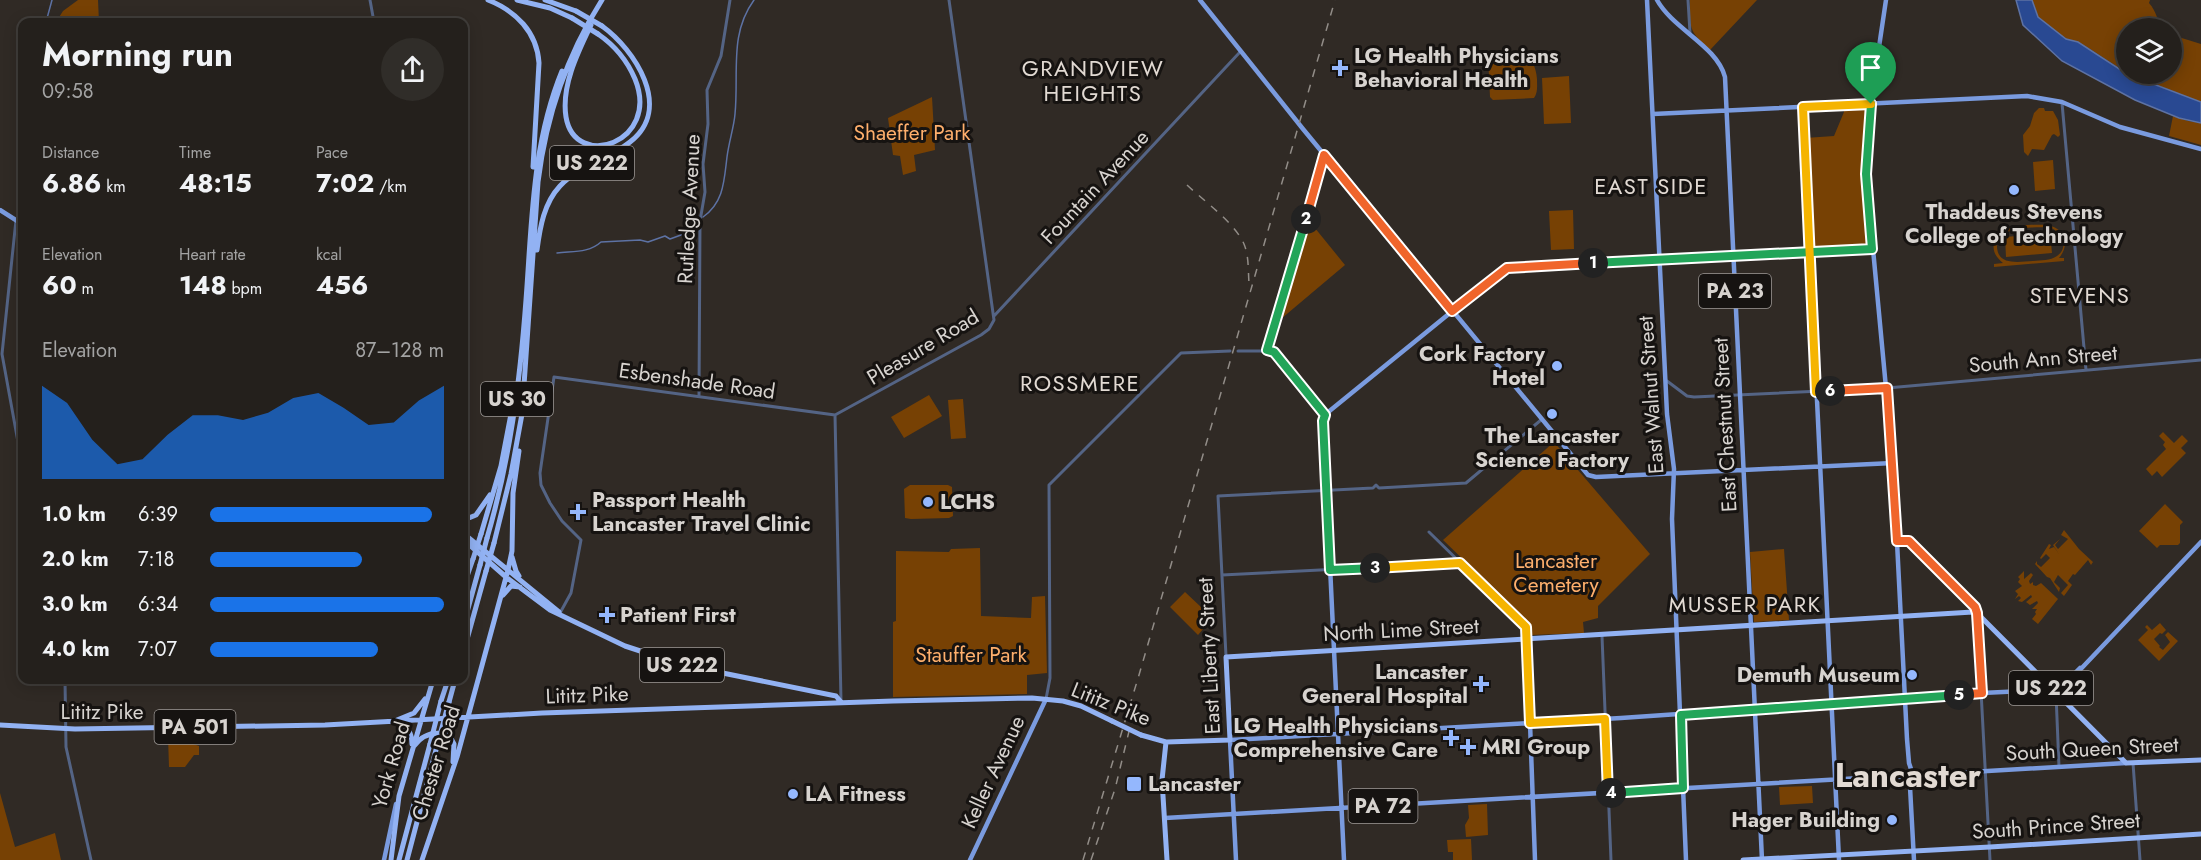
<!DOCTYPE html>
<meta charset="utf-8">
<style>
:root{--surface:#24201c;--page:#302d29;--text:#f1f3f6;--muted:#a3a3a3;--line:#413e3b;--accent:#1a73e8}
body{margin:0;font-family:Jost,sans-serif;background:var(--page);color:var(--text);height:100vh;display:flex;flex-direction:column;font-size:22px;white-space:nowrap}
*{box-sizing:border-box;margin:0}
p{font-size:20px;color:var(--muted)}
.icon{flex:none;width:33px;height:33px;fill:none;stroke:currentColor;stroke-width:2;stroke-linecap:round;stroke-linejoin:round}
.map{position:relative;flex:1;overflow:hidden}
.details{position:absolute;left:18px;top:18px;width:450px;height:666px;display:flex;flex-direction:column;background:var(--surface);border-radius:12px;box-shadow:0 3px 15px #0003,0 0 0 2px var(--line)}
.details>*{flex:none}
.controls{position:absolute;left:2116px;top:18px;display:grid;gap:12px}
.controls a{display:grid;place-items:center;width:66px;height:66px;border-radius:50%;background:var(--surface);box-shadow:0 3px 15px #0003,0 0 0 2px var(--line);font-size:30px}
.pin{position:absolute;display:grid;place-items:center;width:51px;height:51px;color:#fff;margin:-62px -26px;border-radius:50% 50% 50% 0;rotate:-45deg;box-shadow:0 0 6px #0007}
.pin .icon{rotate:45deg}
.km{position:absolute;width:30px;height:30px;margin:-15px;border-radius:50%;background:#222;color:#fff;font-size:16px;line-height:30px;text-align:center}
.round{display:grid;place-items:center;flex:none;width:63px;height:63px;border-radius:32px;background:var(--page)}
.headline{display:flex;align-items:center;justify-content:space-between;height:102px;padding:0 24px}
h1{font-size:33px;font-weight:700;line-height:45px}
.metrics{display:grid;grid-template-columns:repeat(3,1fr);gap:9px;height:102px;padding:6px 24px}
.metrics div{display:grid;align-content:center}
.metrics b{font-size:26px;font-weight:700}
.metrics small{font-size:16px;font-weight:400}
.metrics p{font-size:16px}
.chart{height:168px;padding:12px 24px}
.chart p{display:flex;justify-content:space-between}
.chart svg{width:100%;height:108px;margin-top:6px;fill:var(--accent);opacity:.7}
ul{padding:0 24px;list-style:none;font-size:20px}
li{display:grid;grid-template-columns:96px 72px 1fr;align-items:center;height:45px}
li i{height:15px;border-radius:8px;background:var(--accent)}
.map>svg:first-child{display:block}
</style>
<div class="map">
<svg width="2201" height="860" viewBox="0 0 2201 860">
<rect width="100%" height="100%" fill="#302a25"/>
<!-- green -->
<path fill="#774104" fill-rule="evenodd" d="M78 0H98L99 22H56L63 11Z
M1690 0H1757L1710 50C1688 30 1690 29 1690 0Z
M2032 0H2150L2149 3C2157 12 2156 19 2163 28H2127V73L2090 49 2066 39 2054 31 2038 17Z
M2172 35 2201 44V102L2128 74H2172Z
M1494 52C1516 52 1535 51 1537 79 1537 87 1538 92 1534 98L1493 100 1490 97 1488 56Z
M1569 76 1571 123 1544 124 1542 78Z
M932 97 935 150 914 155 916 171 903 175 900 156 893 155 888 118Z
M1871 104 1866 154 1872 249 1810 253 1805 138 1834 136 1844 112 1843 106Z
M2039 108H2044L2045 111H2053L2058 120 2060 135 2058 137 2054 134 2052 135 2044 150 2032 149 2028 156 2024 152 2023 135 2030 126 2034 113Z
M2173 116 2188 121 2201 123V145L2169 136Z
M2053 160 2055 189 2035 191 2033 162Z
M1573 210 1574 249 1551 250 1549 211Z
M1306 217 1345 265 1275 324Z
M2048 225C2066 229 2070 245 2059 258H2064V261L1994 267V264L2003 263C1997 258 1992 252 1994 243 1998 222 2033 225 2048 225ZM2048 227C2061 230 2070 247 2057 256 2050 261 2041 260 2033 261 2017 262 1996 266 1997 244 2003 225 2032 228 2048 227Z
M2050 233 2052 253 2006 257 2005 237Z
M929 395 942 416 904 438 891 417Z
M963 399 966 438 951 439 948 400Z
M2163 432 2174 443 2182 435 2188 441 2181 448 2186 453 2162 477 2157 471 2152 476 2146 469 2166 449 2163 445 2165 442 2159 436Z
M1554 442 1650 554 1598 606V618L1583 622 1584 633 1531 635V625L1443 540Z
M910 485H948L952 487 953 516 949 518 911 519 905 518 904 489Z
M2165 504 2183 522 2180 525V543L2178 545H2160L2157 548 2139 531Z
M2064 530 2079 549 2093 562 2091 565 2088 560 2075 575 2073 574 2068 581 2072 585 2064 596 2061 593 2068 585 2058 575 2054 582 2060 588 2059 592 2050 578 2047 577 2035 564 2037 561V564L2041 567 2050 558 2046 554 2041 559 2040 558 2049 544 2051 545 2049 549 2054 547 2059 554 2053 545 2060 539 2055 545 2058 549 2068 539 2061 535Z
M980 548 981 616 1031 618 1032 597 1045 596 1047 673 1027 675V694L893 697V622L896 621V551L949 552 951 549Z
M1784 549 1789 620 1754 622 1750 552Z
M2024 571V579L2031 573 2033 575 2029 581 2030 584 2033 582V585L2036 586 2041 583 2058 599 2038 624 2032 619 2036 614 2035 612 2037 609H2032L2038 603 2037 601 2030 605 2026 602 2032 597 2031 595 2022 602 2018 601 2021 598 2019 596 2015 599 2018 594 2015 591 2022 586 2018 582 2020 579 2018 577Z
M1185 592 1217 622 1213 626 1204 628 1198 635 1170 607Z
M2160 623 2166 630 2162 634 2160 633 2154 639 2160 646 2159 647 2163 650 2170 642 2165 635 2168 632 2178 641 2159 661 2138 640 2148 630 2145 627 2147 625 2152 630Z
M168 737H189L190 743 199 746V755H194L185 767H169Z
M1812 786 1813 803 1780 805 1779 787Z
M0 793 15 847 55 833 61 860H0Z
M1487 804 1488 835 1466 837 1465 825 1469 818 1468 805Z
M1471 839 1472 860H1453V852H1448L1447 840Z"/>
<!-- water -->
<path fill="#294992" stroke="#5d72a4" stroke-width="1.5" d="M2016 0H2032L2038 17 2066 39 2078 42 2127 74 2201 102V123L2179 118 2135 100 2062 61 2023 25Z"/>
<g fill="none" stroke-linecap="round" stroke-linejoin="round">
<!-- stream -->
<path stroke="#5d72a4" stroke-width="1.5" d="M46 22 52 0
M703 217C724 202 724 181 727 157 729 141 734 127 735 114 739 73 729 34 754 0
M557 253C573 251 589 253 601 242L640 240 648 242 665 236 670 239 681 235 696 223"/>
<!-- minor -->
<path stroke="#546485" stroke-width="3" d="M370 0 374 22
M1688 0 1690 33
M2062 103 2086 370
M16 220 2 354 22 464
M994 316 1240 52
M1267 350 1324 156
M1238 351H1273L1325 415
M1667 381 1687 396 1694 397 1887 388 2201 360
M699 396 700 221 705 192 703 164 708 124 707 90 721 56 730 0
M835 415 981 335 989 329 994 320 949 0
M835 415 841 701
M1429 532 1526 627 1527 640
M1222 575 1460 563
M560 613 571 593 581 540 562 521 550 503 541 485 540 473 554 377 835 415
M1977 615 1990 860
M1602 636 1611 860
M1226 656 1218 496 1373 488 1376 485 1379 488 1466 483 1541 420
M65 680 66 747 91 860
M2056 694 2059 767
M1046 699 1050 678 1049 485 1181 353 1230 351
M2133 763 2140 860"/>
<!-- major -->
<path stroke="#7a9bdf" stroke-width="4.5" d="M1200 0 1303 129 1588 475 1596 477 1893 463
M1647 0 1667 414 1674 469 1672 519 1686 860
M1657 0C1673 29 1717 46 1725 77L1762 860
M1886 0 1872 94 1866 174 1893 463 1907 739 1909 763 1913 775 1910 787 1914 860
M1803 107 1839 860
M1653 114 2027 96 2062 102 2120 127 2201 149
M0 210 22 224
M1497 275 1512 267 1872 249
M1897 541H1909L1975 607 1977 613
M1527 640 1535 860
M2056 692 2080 668
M1165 818 1896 776 1910 778 1920 775 2126 763
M384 860 396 804
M970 860 1046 699
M1236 860 1230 740 1621 718 1982 693 2046 690 2060 691 2201 542
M1344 860 1323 419 1327 413 1493 278"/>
<!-- highway -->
<path stroke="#92b2f3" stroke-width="5" d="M488 0C516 11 537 32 539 63L533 167
M517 0 550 8 572 18
M545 0 576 11
M591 25C578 52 561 86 566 117 575 171 661 143 635 79 627 60 614 45 598 34
M537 250C540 227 544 203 560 186 580 165 609 159 630 142 674 108 634 49 602 26
M464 520 476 515 490 495
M481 534 501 466 511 414
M464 535V534L559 612
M487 538C510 460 520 381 526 300 532 222 532 144 562 71
M464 540 506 577 550 610 625 646 683 665 836 696 841 702
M494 543 511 474 522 414 538 182C546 117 567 55 602 0
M512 557 516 571 519 576
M464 585 473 559
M503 595 511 586 520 587
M464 623 480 565
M464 650 486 571
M441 701 448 680
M449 702 455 680
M397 720 414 713 425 699
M395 723C407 726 412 732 412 744
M0 725 75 729 325 725 542 713 893 701 1032 698 1063 701 1081 706 1112 721
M1141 735 1166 742 1230 740 1226 657 1973 612 1977 613 2126 763 2201 760
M1166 742 1162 780 1167 860
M414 746C423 734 435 731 449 735L454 744 453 762
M391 860 399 796 433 680
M399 860 430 744
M407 860 437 746
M422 860 457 757 508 570 512 551 513 493 519 451
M1743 860 1990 847 2201 834"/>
<!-- rail -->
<path stroke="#928d88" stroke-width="1.5" stroke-dasharray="8 8" stroke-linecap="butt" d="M1187 185C1204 201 1235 223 1244 244 1249 256 1248 270 1249 283
M1083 860 1139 675 1335 0
M1091 860 1115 789 1132 719"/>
<!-- highway-bridge -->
<path stroke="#92b2f3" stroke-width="5" d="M576 11 602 26
M572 18 598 34
M473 559 481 534
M480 565 487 538
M486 571 494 543
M1112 721 1141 735
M430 744 441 701
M437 746 449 702"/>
</g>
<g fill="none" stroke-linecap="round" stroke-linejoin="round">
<!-- split-1 casing -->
<g stroke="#fff" stroke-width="12">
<path id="split-1" d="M1593 263 1872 249 1866 174 1871 104"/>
</g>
<!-- split-2 casing -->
<g stroke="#fff" stroke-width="12">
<path id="split-2" d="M1306 219 1324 155 1452 311 1507 268 1593 263"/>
</g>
<!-- split-3 casing -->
<g stroke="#fff" stroke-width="12">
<path id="split-3" d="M1306 219 1267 350 1274 352 1325 415 1323 421 1330 570 1375 568"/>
</g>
<!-- split-4 casing -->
<g stroke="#fff" stroke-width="12">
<path id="split-4" d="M1375 568 1460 563 1526 627 1530 723 1605 719 1608 793H1611"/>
</g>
<!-- split-5 casing -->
<g stroke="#fff" stroke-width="12">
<path id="split-5" d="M1611 793 1683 788 1681 715 1959 695"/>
</g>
<!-- split-6 casing -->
<g stroke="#fff" stroke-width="12">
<path id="split-6" d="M1830 391 1887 388 1897 541H1909L1975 607 1977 613 1982 693 1959 695"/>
</g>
<!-- split-7 casing -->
<g stroke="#fff" stroke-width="12">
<path id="split-7" d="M1830 391 1816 392 1803 107 1871 104"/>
</g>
<!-- split-1 -->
<use href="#split-1" stroke="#22a559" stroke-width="8"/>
<!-- split-2 -->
<use href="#split-2" stroke="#f0652b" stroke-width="8"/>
<!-- split-3 -->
<use href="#split-3" stroke="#22a559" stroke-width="8"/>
<!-- split-4 -->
<use href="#split-4" stroke="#f5b400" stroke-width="8"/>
<!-- split-5 -->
<use href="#split-5" stroke="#22a559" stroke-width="8"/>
<!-- split-6 -->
<use href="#split-6" stroke="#f0652b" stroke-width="8"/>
<!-- split-7 -->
<use href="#split-7" stroke="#f5b400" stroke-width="8"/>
</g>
<!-- markers -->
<g fill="#94b7fd" stroke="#161311" stroke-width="2">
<path d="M1337 59h6v6h6v6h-6v6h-6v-6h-6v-6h6z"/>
<circle cx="2014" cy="190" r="6"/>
<circle cx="1557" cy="366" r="6"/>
<circle cx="1552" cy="414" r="6"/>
<circle cx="928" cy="502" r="6"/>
<path d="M575 503h6v6h6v6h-6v6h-6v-6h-6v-6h6z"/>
<path d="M604 606h6v6h6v6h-6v6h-6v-6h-6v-6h6z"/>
<circle cx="1912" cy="675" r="6"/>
<path d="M1478 675h6v6h6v6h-6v6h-6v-6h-6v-6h6z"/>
<path d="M1448 729h6v6h6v6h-6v6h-6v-6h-6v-6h6z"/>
<path d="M1465 738h6v6h6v6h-6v6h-6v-6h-6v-6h6z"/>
<rect x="1126" y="776" width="16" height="16" rx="3"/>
<circle cx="793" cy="794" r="6"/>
<circle cx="1892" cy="820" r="6"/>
</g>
<g text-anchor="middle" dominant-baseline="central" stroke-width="6" stroke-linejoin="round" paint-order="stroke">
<!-- shield labels -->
<g fill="#161311" stroke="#9d9996" stroke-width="1.5">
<rect x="550" y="146" width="84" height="34" rx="4.5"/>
<rect x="1699" y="274" width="72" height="34" rx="4.5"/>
<rect x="481" y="382" width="72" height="34" rx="4.5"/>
<rect x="640" y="648" width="84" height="34" rx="4.5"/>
<rect x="2009" y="671" width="84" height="34" rx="4.5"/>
<rect x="154.5" y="710" width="81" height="34" rx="4.5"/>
<rect x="1348.5" y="789" width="69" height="34" rx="4.5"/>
</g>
<g font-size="20" font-weight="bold" fill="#d7d3cf">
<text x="592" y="163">US 222</text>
<text x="1735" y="291">PA 23</text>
<text x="517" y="399">US 30</text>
<text x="682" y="665">US 222</text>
<text x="2051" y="688">US 222</text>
<text x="195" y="727">PA 501</text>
<text x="1383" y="806">PA 72</text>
</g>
<!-- poi labels -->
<g font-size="21" font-weight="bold" fill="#d7d3cf" stroke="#161311" text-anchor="start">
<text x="1354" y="56">LG Health Physicians<tspan x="1354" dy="24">Behavioral Health</tspan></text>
<text x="2014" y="212" text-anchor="middle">Thaddeus Stevens<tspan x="2014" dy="24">College of Technology</tspan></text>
<text x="1545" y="354" text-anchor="end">Cork Factory<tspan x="1545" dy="24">Hotel</tspan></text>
<text x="1552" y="436" text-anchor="middle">The Lancaster<tspan x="1552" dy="24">Science Factory</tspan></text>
<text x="592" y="500">Passport Health<tspan x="592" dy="24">Lancaster Travel Clinic</tspan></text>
<text x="940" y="502">LCHS</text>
<text x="620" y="615">Patient First</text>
<text x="1468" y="672" text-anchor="end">Lancaster<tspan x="1468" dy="24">General Hospital</tspan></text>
<text x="1900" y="675" text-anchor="end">Demuth Museum</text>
<text x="1438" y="726" text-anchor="end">LG Health Physicians<tspan x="1438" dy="24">Comprehensive Care</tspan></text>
<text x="1482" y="747">MRI Group</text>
<text x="1148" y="784">Lancaster</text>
<text x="805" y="794">LA Fitness</text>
<text x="1880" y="820" text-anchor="end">Hager Building</text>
</g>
<!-- park labels -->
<g font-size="21" fill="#feaf6c" stroke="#161311">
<text x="912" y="133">Shaeffer Park</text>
<text x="1556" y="561">Lancaster<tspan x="1556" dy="24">Cemetery</tspan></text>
<text x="971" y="655">Stauffer Park</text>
</g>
<!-- street labels -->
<g font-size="21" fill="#d7d3cf" stroke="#161311">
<text transform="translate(1095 187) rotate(-47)">Fountain Avenue</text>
<text transform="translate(689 209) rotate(-87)">Rutledge Avenue</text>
<text transform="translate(923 347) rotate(-31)">Pleasure Road</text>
<text transform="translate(2043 359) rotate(-5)">South Ann Street</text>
<text transform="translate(697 381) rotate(8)">Esbenshade Road</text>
<text transform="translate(1651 395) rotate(-94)">East Walnut Street</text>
<text transform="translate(1725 425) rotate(-93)">East Chestnut Street</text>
<text transform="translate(1401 630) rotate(-3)">North Lime Street</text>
<text transform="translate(1209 656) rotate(-93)">East Liberty Street</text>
<text transform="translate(587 695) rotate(-2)">Lititz Pike</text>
<text transform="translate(1111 704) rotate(22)">Lititz Pike</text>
<text x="102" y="712">Lititz Pike</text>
<text transform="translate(2092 749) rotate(-3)">South Queen Street</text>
<text transform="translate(436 763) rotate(-73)">Chester Road</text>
<text transform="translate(391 765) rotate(-74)">York Road</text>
<text transform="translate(993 772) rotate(-65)">Keller Avenue</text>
<text transform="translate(2056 826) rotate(-4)">South Prince Street</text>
</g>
<!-- neighbourhood labels -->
<g font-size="22" letter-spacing="1.5" fill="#e2dad3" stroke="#161311">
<text x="1093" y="68">GRANDVIEW<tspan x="1093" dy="25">HEIGHTS</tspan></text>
<text x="1651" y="186">EAST SIDE</text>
<text x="2080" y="295">STEVENS</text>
<text x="1080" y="383">ROSSMERE</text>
<text x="1745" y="604">MUSSER PARK</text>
</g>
<!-- town labels -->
<g font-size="33" font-weight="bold" fill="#e2dad3" stroke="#161311">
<text x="1908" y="775">Lancaster</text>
</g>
</g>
</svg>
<div class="controls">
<a><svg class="icon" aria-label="layers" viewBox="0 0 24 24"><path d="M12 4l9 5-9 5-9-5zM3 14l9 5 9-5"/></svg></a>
</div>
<div class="pin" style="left:1871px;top:104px;background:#1e9e55"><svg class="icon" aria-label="arrive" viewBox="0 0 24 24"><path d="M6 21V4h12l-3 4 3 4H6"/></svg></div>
<b class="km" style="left:1593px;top:263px">1</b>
<b class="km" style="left:1306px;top:219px">2</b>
<b class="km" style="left:1375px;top:568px">3</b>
<b class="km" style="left:1611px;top:793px">4</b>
<b class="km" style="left:1959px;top:695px">5</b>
<b class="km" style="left:1830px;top:391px">6</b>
<section class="details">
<div class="headline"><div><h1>Morning run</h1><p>09:58</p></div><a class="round"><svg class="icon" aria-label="share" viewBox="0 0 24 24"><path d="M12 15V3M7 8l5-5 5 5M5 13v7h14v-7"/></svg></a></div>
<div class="metrics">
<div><p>Distance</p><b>6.86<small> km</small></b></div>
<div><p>Time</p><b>48:15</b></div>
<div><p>Pace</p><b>7:02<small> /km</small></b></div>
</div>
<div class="metrics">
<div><p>Elevation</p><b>60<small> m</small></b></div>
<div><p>Heart rate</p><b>148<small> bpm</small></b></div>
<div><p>kcal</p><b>456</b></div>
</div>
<div class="chart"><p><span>Elevation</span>87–128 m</p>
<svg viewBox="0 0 160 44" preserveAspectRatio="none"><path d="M0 44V6L10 13L20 28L30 38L40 36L50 26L60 18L70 18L80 20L90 17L100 11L110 9L120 15L130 22L140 21L150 12L160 6V44z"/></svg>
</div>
<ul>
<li><b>1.0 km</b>6:39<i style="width:95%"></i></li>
<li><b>2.0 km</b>7:18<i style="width:65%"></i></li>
<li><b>3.0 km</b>6:34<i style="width:100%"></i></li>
<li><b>4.0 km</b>7:07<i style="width:72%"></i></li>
</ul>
</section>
</div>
